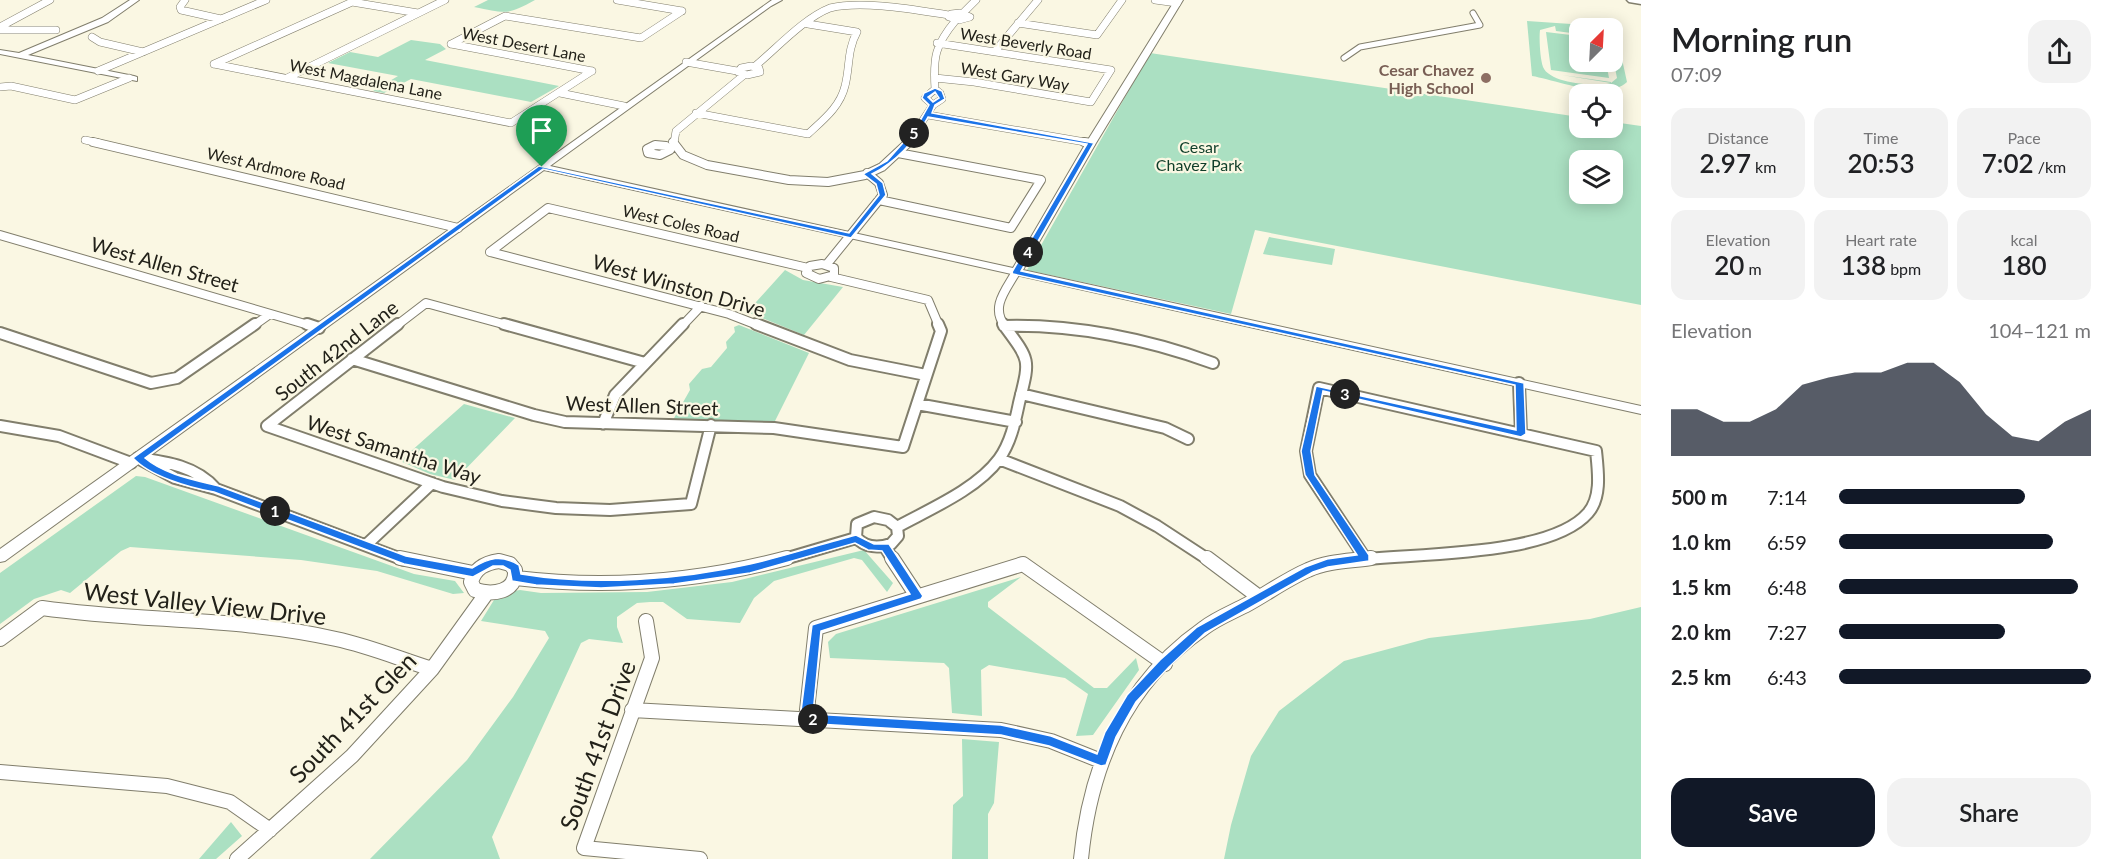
<!DOCTYPE html>
<meta charset="utf-8">
<style>
:root{--surface:#fff;--page:#f2f2f2;--text:#202124;--muted:#757577;--accent:#111827}
body{margin:0;font-family:Lato,sans-serif;background:var(--page);color:var(--text);height:100vh;display:flex;flex-direction:column;font-size:22px;white-space:nowrap}
*{box-sizing:border-box;margin:0}
p{font-size:20px;color:var(--muted)}
.icon{flex:none;width:33px;height:33px;fill:none;stroke:currentColor;stroke-width:2;stroke-linecap:round;stroke-linejoin:round}
.map{position:relative;flex:1;overflow:hidden}
.details{display:flex;flex-direction:column;background:var(--surface);width:480px}
.details>*{flex:none}
.needle{width:39px;rotate:24deg}
.controls{position:absolute;left:1569px;top:18px;display:grid;gap:12px}
.controls a{display:grid;place-items:center;width:54px;height:54px;border-radius:12px;background:var(--surface);box-shadow:0 3px 15px #0003;font-size:30px}
.pin{position:absolute;display:grid;place-items:center;width:51px;height:51px;color:#fff;margin:-62px -26px;border-radius:50% 50% 50% 0;rotate:-45deg;box-shadow:0 0 6px #0007}
.pin .icon{rotate:45deg}
.km{position:absolute;width:30px;height:30px;margin:-15px;border-radius:50%;background:#222;color:#fff;font-size:16px;line-height:30px;text-align:center}
.round{display:grid;place-items:center;flex:none;width:63px;height:63px;border-radius:18px;background:var(--page)}
.summary{display:flex;align-items:center;justify-content:space-between;height:102px;padding:0 30px}
h1{font-size:33px;font-weight:600;line-height:45px}
.stats{display:grid;grid-template-columns:repeat(3,1fr);gap:9px;height:102px;padding:6px 30px}
.stats div{display:grid;align-content:center;border-radius:15px;background:var(--page);text-align:center}
.stats b{font-size:26px;font-weight:600}
.stats small{font-size:16px;font-weight:400}
.stats p{font-size:16px}
.chart{height:168px;padding:12px 30px}
.chart p{display:flex;justify-content:space-between}
.chart svg{width:100%;height:108px;margin-top:6px;fill:var(--accent);opacity:.7}
.primary-button{display:flex;gap:12px;margin-top:auto;padding:12px 30px}
.primary-button a{flex:1;height:69px;border-radius:18px;background:var(--accent);color:#fff;font-size:24px;font-weight:600;line-height:69px;text-align:center}
.primary-button a+a{background:var(--page);color:var(--text)}
ul{padding:0 30px;list-style:none;font-size:20px}
li{display:grid;grid-template-columns:96px 72px 1fr;align-items:center;height:45px}
li i{height:15px;border-radius:8px;background:var(--accent)}
main{display:flex;flex:1;min-height:0}
.map>svg:first-child{display:block}
</style>
<main>
<div class="map">
<svg width="1641" height="859" viewBox="0 0 1641 859">
<rect width="100%" height="100%" fill="#faf7e3"/>
<!-- green -->
<path fill="#abe0c2" fill-rule="evenodd" d="M488 0H535C506 16 506 13 474 7Z
M1527 21 1571 24 1594 28H1580L1579 34 1556 31 1555 26 1540 30C1539 39 1540 58 1543 67 1550 84 1597 87 1611 83L1562 75 1611 82V83L1617 78 1613 58V36L1618 41 1627 82C1607 101 1556 80 1532 76Z
M1546 32 1579 36 1580 62H1606L1609 78 1551 70Z
M411 40 440 44 446 49 425 60 559 86 531 102 411 79 384 93 373 91 398 76 328 63 350 52 378 57Z
M1150 53 1579 117 1580 128H1612L1613 122 1641 126V305L1255 230 1231 314 1027 270ZM1580 160H1612V194H1580Z
M1269 237 1335 249 1332 265 1263 254Z
M785 270 803 280 843 287 804 335 747 312Z
M739 325 809 353 774 423 673 420 690 390 689 384 702 369 711 367 727 348 726 342 735 332 734 327Z
M464 404 515 418 455 480 430 474 400 461Z
M136 476 145 477 414 574 455 581 464 593 453 594 377 571 301 560 130 547 121 551 70 593 61 590 34 599 0 624V573Z
M864 550 893 583 887 592 862 560 854 558 774 581 754 598 740 623 687 619 663 602H650L637 603 617 617V627L623 643 589 639 581 643 492 837 500 859H370L467 760 513 697 549 638 545 631 481 621 494 600 508 592 520 590 541 593 647 592 732 582Z
M1021 577 988 602V607L1094 688H1107L1136 658 1139 670 1093 735 1076 736 1088 694 1065 678 989 665 981 670 982 716 952 713 949 668 944 663 830 658 828 642 836 634Z
M1641 607V859H1224L1231 825 1251 756 1279 711 1344 661 1429 638 1590 619Z
M962 739 999 742 994 803 988 814V859H952L953 805 963 796Z
M231 822 242 836 216 859H199Z"/>
<g fill="none" stroke-linecap="round" stroke-linejoin="round">
<!-- pedestrian casing -->
<g stroke="#817e6c" stroke-width="7">
<path id="pedestrian" d="M1344 58 1360 47 1480 25 1473 13"/>
</g>
<!-- minor-far3 casing -->
<g stroke="#817e6c" stroke-width="8">
<path id="minor-far3" d="M185 0 180 7 181 10 221 19
M617 0 682 11
M1155 0 1177 3
M960 13 970 17 959 20 949 17 951 14Z
M963 13 976 0
M1018 23 1097 35 1122 0
M0 27 50 0
M0 30H56
M92 37 100 42 143 52
M451 44 505 16 641 38 682 11
M451 44 592 71
M995 51 1038 0
M686 62 737 71
M214 64 511 123 592 71
M214 64 352 2 418 13
M751 66 759 68 760 72 747 75 738 72 741 68Z
M754 67C776 49 804 18 830 8 862 0 916 10 949 15
M98 71 266 0
M287 78 445 0
M935 78 974 82 1091 102 1111 70 937 43
M0 87 11 86 75 100 129 78
M560 93 624 106
M932 104 925 98 935 89
M696 113 808 134C823 120 840 107 845 86 850 67 847 50 857 32L808 24
M928 115 1091 143
M85 140 99 143
M674 143 676 131 744 75
M908 143 933 105 942 99 940 93 935 89C933 57 935 45 956 20"/>
</g>
<!-- minor-far2 casing -->
<g stroke="#817e6c" stroke-width="10">
<path id="minor-far2" d="M93 142 458 228
M673 142 683 155 707 165 789 180 828 182 865 175 882 167 909 142
M1084 142 1091 143
M655 145 666 146 670 150 660 155 648 153 647 149Z
M879 200 1011 228 1041 180 898 153
M0 235 312 326
M490 252 729 314 760 326
M490 252 548 208 808 268
M822 264 834 268V275L819 279 806 273 810 266Z
M827 264 883 195 879 183 867 173
M831 277 928 300 939 326
M253 326 270 314
M396 326 426 303 510 326
M682 326 701 306
M1005 326C990 307 1006 290 1016 272
M1006 326H1041"/>
</g>
<!-- minor-far1 casing -->
<g stroke="#817e6c" stroke-width="14">
<path id="minor-far1" d="M307 324 319 328
M504 324 645 363
M756 324 850 360 926 375
M1004 326C1074 324 1148 339 1213 363
M0 333 151 383 177 378 255 324
M352 359 534 415 565 422 774 428 903 447 941 331 938 324
M1519 383 1521 434
M1021 394 1165 428 1188 439
M917 404 1016 422
M603 424 615 395 683 324
M0 426 59 436 131 463
M267 426 443 487 502 501 556 508 610 510 691 504 711 425
M267 426 398 324
M138 458 175 478 216 489 404 560
M138 458C167 462 196 466 216 489
M999 459 1120 506 1157 526 1209 560
M874 517 888 520 897 527 898 536 891 544C879 548 865 548 856 537L857 524Z
M897 527C930 509 977 489 999 459 1011 442 1015 422 1019 403 1030 358 1031 362 1003 324
M366 545 432 483
M885 547 893 560
M781 560 856 538
M1358 560C1415 553 1550 557 1588 513 1602 497 1598 471 1596 451L1319 388 1306 451 1310 475 1365 558"/>
</g>
<!-- minor casing -->
<g stroke="#817e6c" stroke-width="16">
<path id="minor" d="M400 558 473 573
M892 558 917 596
M1207 558 1259 597
M499 561 510 564 515 570C517 593 492 595 475 590L471 582C475 568 485 563 499 561Z
M516 578C608 589 697 582 787 558
M646 621 652 658 584 848 700 859
M0 639 42 608C140 622 239 617 336 639 369 646 400 659 432 669
M632 710 1001 730 1051 741 1101 761
M806 719 816 628 1023 564 1165 664
M0 772 167 786 230 802 270 830
M237 859 352 756 432 669 486 594
M1081 859C1090 766 1124 684 1204 628 1217 618 1233 612 1248 604 1268 593 1287 579 1308 570 1327 561 1351 561 1371 558"/>
</g>
<!-- tertiary casing -->
<g stroke="#817e6c" stroke-width="2">
<path id="tertiary" d="M130 0H139L108 22 28 55 134 76 137 77V81L0 54V50L19 53 102 18Z
M772 0H782L771 6 550 166 1013 268 1086 143 1175 0H1183L1096 143 1023 270 1641 406V414L544 170 5 561 0 562V549Z"/>
</g>
<!-- primary casing -->
<g stroke="#817e6c" stroke-width="3">
<path id="primary" d="M1627 0H1641V4L1629 2Z"/>
</g>
<!-- pedestrian -->
<use href="#pedestrian" stroke="#fff" stroke-width="5"/>
<!-- minor-far3 -->
<use href="#minor-far3" stroke="#fff" stroke-width="7"/>
<!-- minor-far2 -->
<use href="#minor-far2" stroke="#fff" stroke-width="8"/>
<!-- minor-far1 -->
<use href="#minor-far1" stroke="#fff" stroke-width="10"/>
<!-- minor -->
<use href="#minor" stroke="#fff" stroke-width="14"/>
<!-- tertiary -->
<use href="#tertiary" fill="#fff" fill-rule="evenodd"/>
<!-- primary -->
<use href="#primary" fill="#fff" fill-rule="evenodd"/>
</g>
<!-- route -->
<path fill="#1a73e8" stroke="#fff" stroke-width="1.5" fill-rule="evenodd" d="M935 88 942 91 945 99 935 105 932 113 1094 143 1021 271 1524 383 1526 434 1521 437 1323 391 1311 451 1315 475 1369 555V561L1328 567 1313 572 1205 633 1169 667 1136 702 1116 737 1106 765 1101 766 1049 746 1001 735 801 723 800 719 812 625 910 594 882 551 868 550 855 543 750 573 674 584 601 588 536 585 512 581 510 570 503 566H493L473 577 404 564 214 492C190 488 149 476 133 458L539 166 849 233 879 195 876 184 863 174 887 161 916 128 929 105 922 98 924 93ZM935 92 939 98 933 102 928 97ZM928 117 1087 144 1012 272 1013 274 1515 385 1516 430 1316 386 1301 451 1305 475 1357 555 1327 559 1305 567 1197 627 1160 660 1127 695 1105 732 1097 754 1051 736 1001 725 813 714 821 631 921 599 923 596 889 544H874L856 535C821 544 786 556 750 564 680 580 593 586 521 574L519 565C501 554 489 558 472 568L406 556 219 486C195 480 165 475 145 458L543 169 851 238 886 195 883 183 872 174C897 161 915 141 928 117Z"/>
<!-- markers -->
<circle fill="#8d6e63" stroke="#faf7e3" stroke-width="2" cx="1486" cy="78" r="6"/>
<g text-anchor="middle" dominant-baseline="central" stroke-width="4.5" stroke-linejoin="round" paint-order="stroke">
<!-- far-street labels -->
<g font-size="16" fill="#222119" stroke="#faf7e3">
<text transform="translate(1026 43) rotate(9)">West Beverly Road</text>
<text transform="translate(524 44) rotate(11)">West Desert Lane</text>
<text transform="translate(1015 76) rotate(9)">West Gary Way</text>
<text transform="translate(366 79) rotate(11)">West Magdalena Lane</text>
<text transform="translate(276 168) rotate(13)">West Ardmore Road</text>
<text transform="translate(681 223) rotate(13)">West Coles Road</text>
</g>
<!-- far-education labels -->
<g font-size="16" font-weight="bold" fill="#785e54" stroke="#faf7e3" text-anchor="end">
<text x="1474" y="69">Cesar Chavez<tspan x="1474" dy="18">High School</tspan></text>
</g>
<!-- far-park labels -->
<g font-size="16" fill="#0f3e29" stroke="#faf7e3">
<text x="1199" y="146">Cesar<tspan x="1199" dy="18">Chavez Park</tspan></text>
</g>
<!-- street labels -->
<g font-size="20" fill="#222119" stroke="#faf7e3">
<text transform="translate(165 264) rotate(16)">West Allen Street</text>
<text transform="translate(679 285) rotate(16)">West Winston Drive</text>
<text transform="translate(336 350) rotate(-38)">South 42nd Lane</text>
<text transform="translate(642 405) rotate(2)">West Allen Street</text>
<text transform="translate(394 449) rotate(18)">West Samantha Way</text>
</g>
<!-- near-street labels -->
<g font-size="24" fill="#222119" stroke="#faf7e3">
<text transform="translate(205 603) rotate(6)">West Valley View Drive</text>
<text transform="translate(352 717) rotate(-46)">South 41st Glen</text>
<text transform="translate(597 745) rotate(-70)">South 41st Drive</text>
</g>
</g>
</svg>
<div class="controls">
<a><svg class="needle" viewBox="-14 -14 28 28"><path d="M0-13l5 13h-10z" fill="#e53935"/><path d="M0 13l5-13h-10z" fill="#757577"/></svg></a>
<a><svg class="icon" aria-label="locate" viewBox="0 0 24 24"><circle cx="12" cy="12" r="6"/><path d="M12 2v4M12 18v4M2 12h4M18 12h4"/></svg></a>
<a><svg class="icon" aria-label="layers" viewBox="0 0 24 24"><path d="M12 4l9 5-9 5-9-5zM3 14l9 5 9-5"/></svg></a>
</div>
<div class="pin" style="left:542px;top:167px;background:#1e9e55"><svg class="icon" aria-label="arrive" viewBox="0 0 24 24"><path d="M6 21V4h12l-3 4 3 4H6"/></svg></div>
<b class="km" style="left:275px;top:511px">1</b>
<b class="km" style="left:813px;top:719px">2</b>
<b class="km" style="left:1345px;top:394px">3</b>
<b class="km" style="left:1028px;top:252px">4</b>
<b class="km" style="left:914px;top:133px">5</b>
</div>
<section class="details">
<div class="summary"><div><h1>Morning run</h1><p>07:09</p></div><a class="round"><svg class="icon" aria-label="share" viewBox="0 0 24 24"><path d="M12 15V3M7 8l5-5 5 5M5 13v7h14v-7"/></svg></a></div>
<div class="stats">
<div><p>Distance</p><b>2.97<small> km</small></b></div>
<div><p>Time</p><b>20:53</b></div>
<div><p>Pace</p><b>7:02<small> /km</small></b></div>
</div>
<div class="stats">
<div><p>Elevation</p><b>20<small> m</small></b></div>
<div><p>Heart rate</p><b>138<small> bpm</small></b></div>
<div><p>kcal</p><b>180</b></div>
</div>
<div class="chart"><p><span>Elevation</span>104–121 m</p>
<svg viewBox="0 0 160 44" preserveAspectRatio="none"><path d="M0 44V25L10 25L20 30L30 30L40 25L50 15L60 12L70 10L80 10L90 6L100 6L110 14L120 27L130 36L140 38L150 30L160 25V44z"/></svg>
</div>
<ul>
<li><b>500 m</b>7:14<i style="width:74%"></i></li>
<li><b>1.0 km</b>6:59<i style="width:85%"></i></li>
<li><b>1.5 km</b>6:48<i style="width:95%"></i></li>
<li><b>2.0 km</b>7:27<i style="width:66%"></i></li>
<li><b>2.5 km</b>6:43<i style="width:100%"></i></li>
</ul>
<div class="primary-button"><a>Save</a><a>Share</a></div>
</section>
</main>
